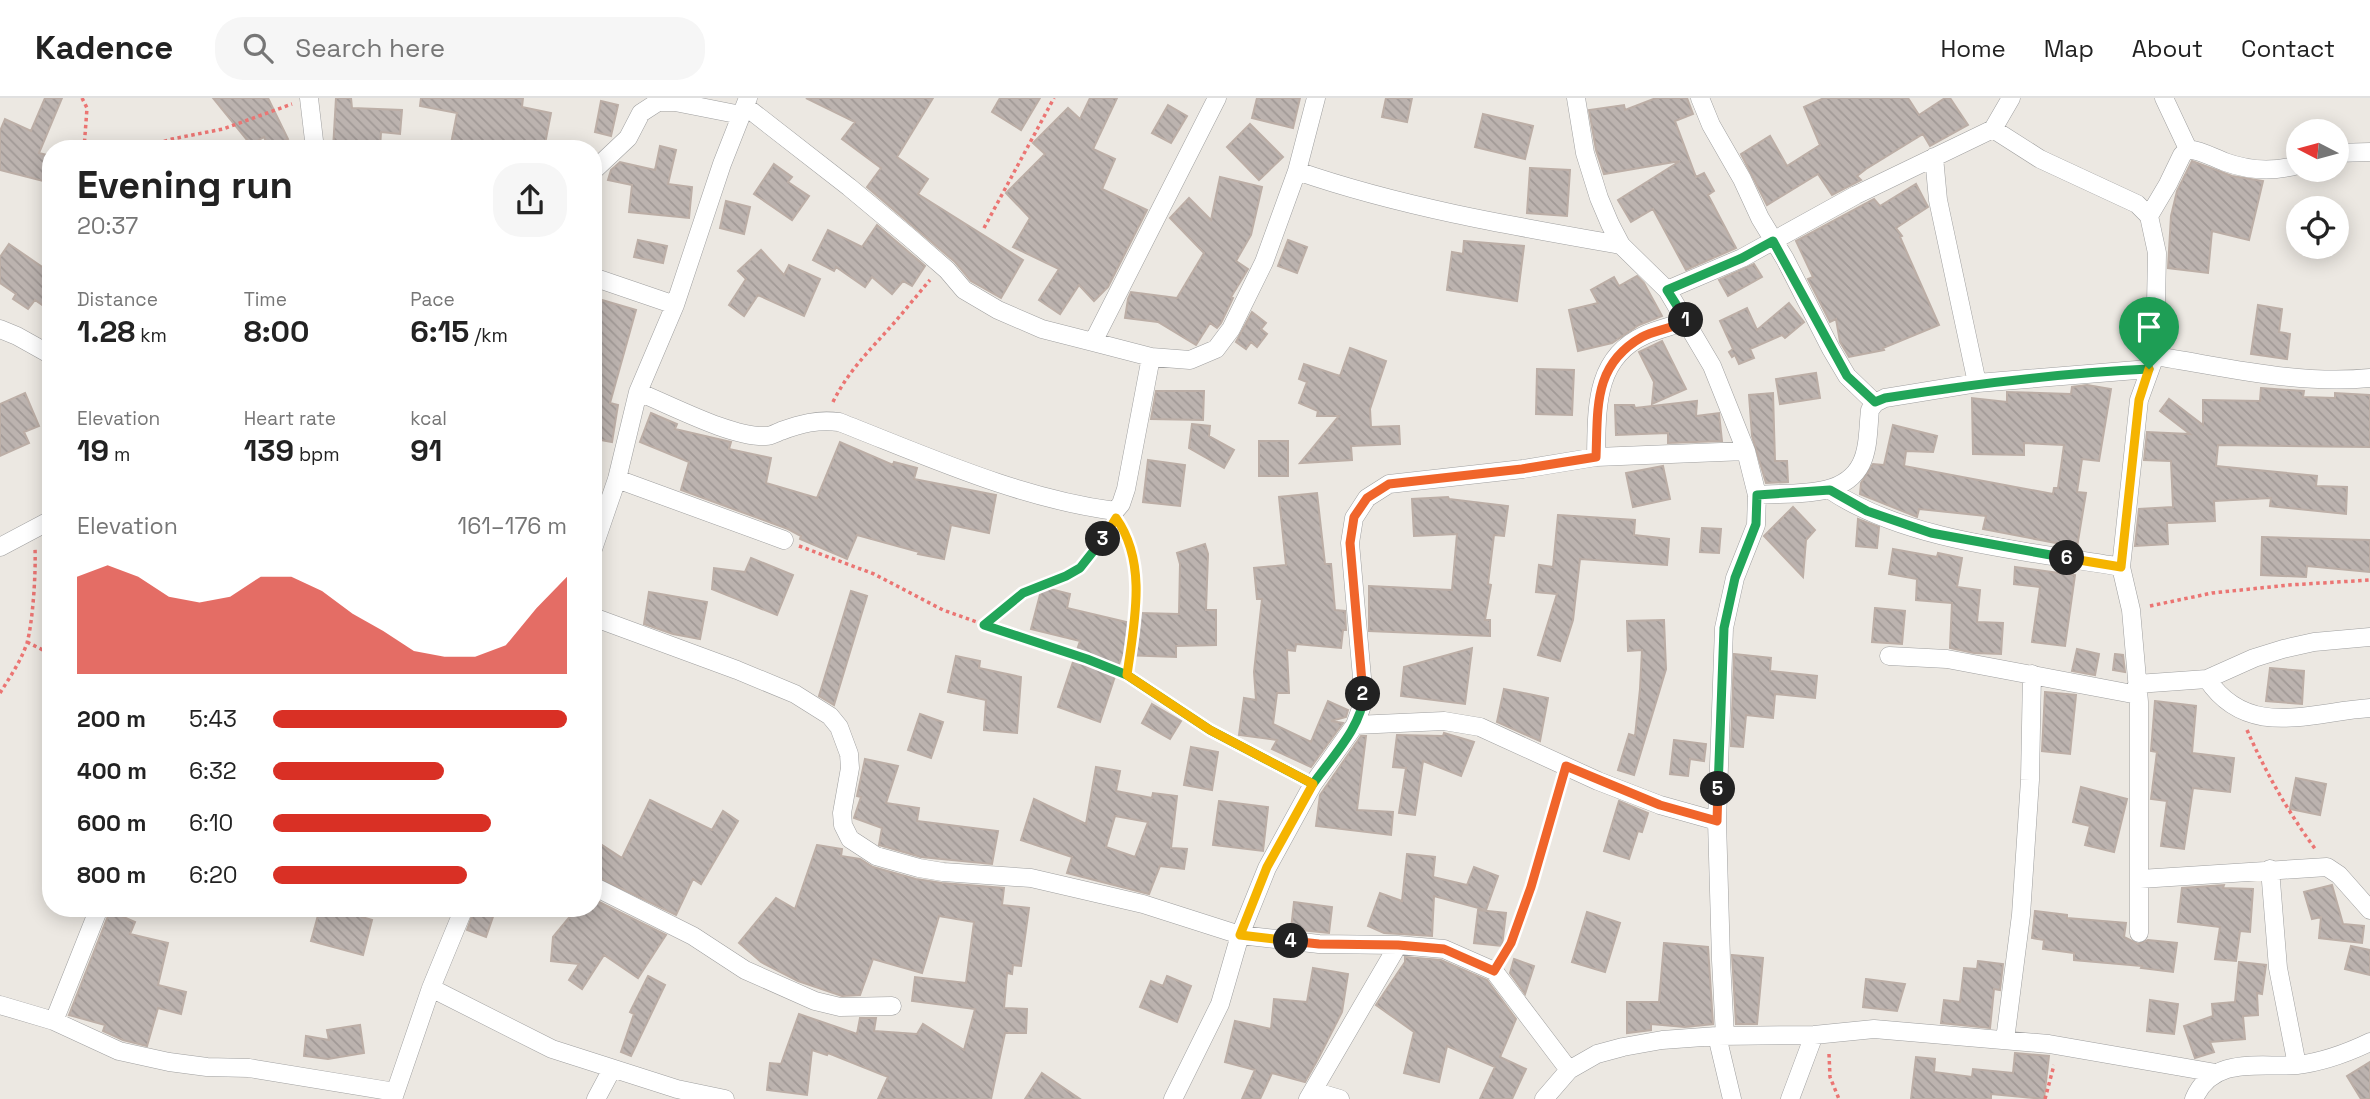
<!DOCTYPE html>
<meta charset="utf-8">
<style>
:root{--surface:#fff;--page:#f6f6f6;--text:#222;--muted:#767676;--line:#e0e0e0;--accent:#d93025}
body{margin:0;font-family:"Space Grotesk",sans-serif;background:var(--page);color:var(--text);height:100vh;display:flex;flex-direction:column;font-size:26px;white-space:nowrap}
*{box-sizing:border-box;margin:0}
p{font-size:23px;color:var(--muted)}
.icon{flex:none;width:38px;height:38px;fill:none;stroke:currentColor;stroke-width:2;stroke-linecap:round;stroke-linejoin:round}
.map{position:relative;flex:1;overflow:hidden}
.drawer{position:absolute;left:42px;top:42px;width:560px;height:777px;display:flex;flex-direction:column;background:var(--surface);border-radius:28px;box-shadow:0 4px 18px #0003}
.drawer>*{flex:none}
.needle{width:46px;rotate:276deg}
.controls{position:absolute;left:2286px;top:21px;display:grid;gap:14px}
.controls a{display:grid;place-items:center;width:63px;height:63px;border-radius:50%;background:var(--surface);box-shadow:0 4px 18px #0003;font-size:35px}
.pin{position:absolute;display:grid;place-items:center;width:60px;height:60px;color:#fff;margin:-72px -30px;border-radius:50% 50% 50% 0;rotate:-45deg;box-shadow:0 0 7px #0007}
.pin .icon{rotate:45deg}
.km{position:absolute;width:35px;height:35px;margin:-18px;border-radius:50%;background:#222;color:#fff;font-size:19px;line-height:35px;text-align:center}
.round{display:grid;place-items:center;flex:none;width:74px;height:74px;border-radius:28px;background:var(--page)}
.overview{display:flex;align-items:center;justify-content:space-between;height:119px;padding:0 35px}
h1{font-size:38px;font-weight:600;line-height:52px}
.metrics{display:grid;grid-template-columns:repeat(3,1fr);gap:10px;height:119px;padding:7px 35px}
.metrics div{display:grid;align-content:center}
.metrics b{font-size:30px;font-weight:600}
.metrics small{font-size:19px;font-weight:400}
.metrics p{font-size:19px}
.chart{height:196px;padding:14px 35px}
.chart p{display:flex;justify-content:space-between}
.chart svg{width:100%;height:126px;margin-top:7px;fill:var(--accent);opacity:.7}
ul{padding:0 35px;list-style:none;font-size:23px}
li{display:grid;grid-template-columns:112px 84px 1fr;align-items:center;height:52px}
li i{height:18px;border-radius:9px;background:var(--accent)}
header{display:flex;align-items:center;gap:42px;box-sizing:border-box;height:98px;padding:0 35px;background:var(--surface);border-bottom:2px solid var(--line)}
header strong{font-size:33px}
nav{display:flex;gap:38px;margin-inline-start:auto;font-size:24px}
.search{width:490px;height:63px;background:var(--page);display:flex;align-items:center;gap:18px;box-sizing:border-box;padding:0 24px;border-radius:28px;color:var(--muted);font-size:26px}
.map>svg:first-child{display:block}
</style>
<header>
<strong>Kadence</strong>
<div class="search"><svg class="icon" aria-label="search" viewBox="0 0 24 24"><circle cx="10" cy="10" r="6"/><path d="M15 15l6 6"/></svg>Search here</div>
<nav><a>Home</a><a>Map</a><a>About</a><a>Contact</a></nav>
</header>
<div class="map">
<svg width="2370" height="1001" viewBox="0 0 2370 1001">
<defs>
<pattern id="building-back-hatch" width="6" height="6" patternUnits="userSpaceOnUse" patternTransform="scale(1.75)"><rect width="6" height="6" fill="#bcb3af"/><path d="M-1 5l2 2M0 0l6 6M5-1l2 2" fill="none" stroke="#a19996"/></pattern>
</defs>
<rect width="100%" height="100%" fill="#ece8e2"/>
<!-- building -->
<path fill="url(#building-back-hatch)" stroke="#bcaea6" stroke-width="2" fill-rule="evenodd" d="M45 0H62L39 55 51 58V85L0 72V33L5 21 31 33Z
M213 0H268L288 41 269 50 264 39 251 47Z
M336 0H351L352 10 402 12 400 36 381 34 380 51H333Z
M421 0H523L522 9 551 15 544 51H450L457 15 420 8Z
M806 0H933L897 59 928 81 918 96 1023 162 1001 200 971 183 955 164 867 89 881 70 842 41 855 24Z
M1000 0H1040L1021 32 992 14Z
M1090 0H1117L1093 51 1115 61 1102 91 1147 112 1108 189 1094 203 1079 187 1060 216 1039 202 1059 171 1013 149 1030 120 1006 95 1045 56 1033 45 1068 10 1080 21Z
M1257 0H1300L1293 30 1252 20Z
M1386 0H1412L1407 24 1382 19Z
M1656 0H1687L1693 16 1675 23 1696 79 1704 75 1714 93 1708 97 1736 150 1686 172 1653 111 1631 124 1618 102 1680 63 1604 76 1596 52 1589 12 1624 7 1625 12Z
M1824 0H1908L1919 17 1945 0H1950L1968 27 1930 48 1923 36 1866 71 1857 78 1861 82 1832 97 1818 76 1767 107 1741 56 1770 38 1787 68 1820 47 1804 9Z
M601 3 618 7 611 38 595 34Z
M1168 7 1187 18 1171 45 1152 35Z
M1483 16 1533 28 1525 61 1475 49Z
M1250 26 1283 59 1259 82 1227 49Z
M660 48 676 52 668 86 692 89 689 120 629 114 632 87 608 82 611 72 620 64 655 72Z
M2192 63 2232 78 2263 83 2249 142 2212 133 2208 175 2168 170 2171 118 2177 93Z
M774 66 792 79 788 84 809 98 792 122 754 96Z
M1530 70 1570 72 1567 118 1527 115Z
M1220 79 1262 89 1251 137 1236 163 1248 171 1231 199 1233 200 1221 225 1217 230 1210 225 1196 247 1158 224 1125 220 1128 201 1131 194 1177 200 1204 155 1170 120 1189 100 1211 122Z
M1916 86 1928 109 1896 130 1902 138 1900 139 1939 227 1883 250 1884 252 1849 259 1840 244 1836 221 1830 224 1808 181 1813 179 1796 143 1874 101 1880 108Z
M726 103 750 109 744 136 720 130Z
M877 127 925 168 912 188 903 183 892 196 872 179 865 189 836 169 834 173 813 162 828 132 862 149Z
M638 142 667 148 663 165 634 159Z
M1288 142 1307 149 1297 175 1278 168Z
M1464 143 1524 148 1517 203 1447 192 1452 154 1463 156Z
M9 146 51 175V213L35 202 28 211 13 201 16 196 0 185V159Z
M761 152 784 177 789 167 820 181 804 218 758 197 744 218 729 207 746 181 738 173Z
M1754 166 1762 179 1728 198 1719 182Z
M1637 178 1644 185 1662 218 1639 227 1612 245 1578 253 1569 212 1598 205 1591 192 1614 179 1619 188Z
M602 202 636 212 610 305 618 307 612 344 601 342 599 349 593 348V233Z
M1789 205 1804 224 1785 240 1782 237 1750 251 1754 260 1739 266 1735 257 1732 259 1729 254 1733 251 1720 223 1747 210 1757 232Z
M2258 207 2282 211 2279 234 2290 236 2287 261 2251 256Z
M1252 214 1266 225 1261 231 1267 236 1257 249 1251 244 1246 251 1236 244Z
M1662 243 1686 291 1652 306 1654 284 1639 254Z
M1350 250 1386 263 1370 311 1371 329 1399 328 1400 346 1351 348 1352 362 1300 365 1339 318H1317L1318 313 1299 305 1307 284 1299 281 1304 266 1340 278Z
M1537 271 1574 272 1572 317 1536 316Z
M1816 275 1820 300 1780 306 1776 281Z
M2087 287 2111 291 2099 363 2082 361 2077 394 2086 395 2077 449 1983 431 1986 418 1919 411 1917 419 1860 396 1861 385 1873 366 1884 367 1893 327 1937 338 1933 354 1906 353 1904 368 2053 396 2054 390H2058L2064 347 2024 345V357L1973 356 1972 300 2007 304V294L2071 296 2072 289Z
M2261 290 2304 293 2303 299 2335 300V295L2370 297V349L2218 347 2216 368 2317 378 2316 388 2347 389 2346 416 2270 408 2271 400 2214 403 2215 423 2167 425 2168 446 2135 448 2139 411 2173 409 2171 363 2144 362 2147 334 2190 336 2160 313 2169 301 2203 327V302L2260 303Z
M1156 293H1204L1203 322 1151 321Z
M25 295 39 328 24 334 29 345 0 358V306Z
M1773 295 1775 363H1787L1788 384 1766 385 1752 338 1749 297Z
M1697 303 1696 318 1719 315 1722 343 1668 345V335L1616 337 1615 307H1634L1635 310Z
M651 315 677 326 675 331 731 344 729 351 771 360 766 385 817 400 840 344 893 367 894 364 917 370 914 381 996 397 989 435 951 427 944 461 918 456 919 454 857 437 847 461 800 441 801 438 788 431 681 392 689 364 640 344Z
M1192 326 1210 328 1209 338 1234 352 1224 370 1189 350Z
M1259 343H1288V378H1259Z
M1148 362 1185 367 1180 408 1143 404Z
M1663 368 1670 401 1633 409 1626 375Z
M1317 395 1325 466H1331L1335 512 1345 513 1346 532H1343L1341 550 1296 546 1295 553 1287 552 1289 595H1277L1273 626 1311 644 1328 603 1348 612 1346 619 1331 623 1343 625 1311 669 1272 651 1277 642 1239 637 1244 600 1256 602 1254 574 1262 501H1257L1254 470 1286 467 1279 399Z
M1448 399 1449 401 1508 408 1504 438 1494 437 1488 486 1491 487 1485 522H1490V538L1369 533V488L1452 492 1457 436 1414 438 1412 401Z
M1793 409 1815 432 1806 442 1803 479 1764 438Z
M1558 417 1635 422 1634 437 1669 441 1667 467 1580 461 1573 522 1560 563 1538 557 1557 496 1536 494 1539 467 1553 469Z
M1858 421 1879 429 1877 450 1856 448Z
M1702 430 1721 431 1719 455 1700 454Z
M2262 439 2370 442V474L2307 468 2306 479 2261 477Z
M1205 446 1208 456 1206 512H1216V547L1176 548V559L1122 557 1100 624 1058 609 1080 543 1031 531 1042 489 1070 496 1067 510 1139 527 1140 515 1179 516 1180 466 1177 455Z
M1893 451 1937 459 1938 455 1962 460 1957 489 1980 492 1977 524 2003 525 2001 556 1974 555 1950 550 1952 505 1916 502 1917 481 1889 476Z
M751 460 793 477 777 517 712 491 714 470 745 474Z
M2015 469 2075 477 2065 548 2032 544 2040 489 2014 486Z
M851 493 867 498 834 607 819 598Z
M649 494 707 504 700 541 673 536 644 526Z
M1875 510 1905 513 1902 546 1872 544Z
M1664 522 1666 571 1634 677 1618 672 1629 636 1635 638 1640 591 1642 552 1628 553 1627 523Z
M1472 550 1465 606 1401 598 1404 569Z
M2077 551 2099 556 2095 577 2072 573Z
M1734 556 1771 560 1770 573 1817 578 1815 600 1775 596 1773 620 1746 617 1743 649 1731 648Z
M2115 556 2123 557 2125 574 2113 572Z
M956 558 980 563 979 570 1021 579 1017 635 984 632 986 602 948 594Z
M2270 570 2304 573 2302 606 2266 603Z
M1504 591 1548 600 1540 643 1497 624Z
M2045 594 2076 597 2070 656 2042 653Z
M2155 603 2196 608 2192 655 2234 660 2230 694 2193 690 2184 751 2161 748 2167 703 2151 701 2157 654 2151 653Z
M1152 606 1181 623 1170 641 1142 625Z
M920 616 943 624 931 660 908 652Z
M1444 635 1474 644 1461 678 1423 663 1415 717 1399 715 1406 670 1393 669 1397 637 1443 638Z
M1361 638H1366L1357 712 1393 714 1391 737 1316 728 1320 697Z
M1674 642 1706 646 1704 663 1690 661 1688 678 1670 676Z
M1191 649 1218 654 1212 692 1184 687Z
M865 661 898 668 886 705 919 710 917 723 998 733 992 766 921 759 879 747 882 730 854 720 861 699 857 698Z
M1096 669 1120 673 1116 693 1152 700 1153 695 1177 698 1171 750 1187 751 1184 771 1160 768 1149 796 1067 775 1072 759 1021 742 1034 701 1086 726ZM1115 718 1148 724 1135 759 1106 749Z
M2296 680 2326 686 2320 717 2290 711Z
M2081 689 2127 701 2114 754 2085 747 2090 728 2073 724Z
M650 702 712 732 723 713 738 723 701 786 693 781 676 817 593 777V741L622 760Z
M1219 703 1268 709 1263 753 1213 747Z
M1619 703 1648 715 1642 734 1638 733 1629 761 1604 753Z
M817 747 842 751 841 758 860 761 873 769 916 781 942 785 1004 790 1002 807 1029 810 1021 868 1013 867 1012 876 1007 875 1004 910 1027 911 1026 935H1005L991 1001H878L888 979 828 955 827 957 812 952 807 997 767 992 770 965 781 966 799 916 857 936 860 920H876L874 933 917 936 923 926 964 952 975 911 912 903 915 879 966 885 974 824 939 818 922 875 873 861 860 897 842 898 798 883 761 864 739 845 776 800 795 811Z
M1407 756 1435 759 1433 779 1467 787 1474 769 1498 778 1486 812 1434 798 1432 838 1384 835 1368 828 1380 795 1402 803Z
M2224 787 2223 790 2253 791 2250 834 2240 833 2236 863 2215 861 2220 829 2178 824 2182 790Z
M2332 787 2343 826 2364 828 2362 845 2319 840 2321 819 2312 821 2304 794Z
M593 801 666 837 638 880 604 857 582 891 569 882 579 866 551 863 553 839 577 810H593Z
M1294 804 1332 809 1329 835 1291 831Z
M320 810H364L362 819 372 822 363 857 311 843Z
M475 810H496L486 839 467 832Z
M1478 812 1506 815 1502 848 1474 845Z
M110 813 135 824 130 836 168 845 158 887 186 894 181 916 158 910 147 948 123 942 103 933 105 927 69 917Z
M2035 813 2067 817V820L2126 825 2124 839 2138 846 2148 842 2177 845 2173 874 2141 870 2142 868 2074 862V855L2043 851 2044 842 2032 840Z
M1587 814 1620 825 1605 874 1572 864Z
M1664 845 1708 849 1713 926 1685 929 1651 926V932L1627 935V904H1659Z
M2351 848 2370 852V877L2345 871Z
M1732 857 1763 860 1757 926H1736Z
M1405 859 1441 862 1487 882 1516 921 1500 959 1526 971 1512 1001H1480L1495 969 1447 948 1439 984 1404 975 1414 934 1376 907 1405 864Z
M1514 861 1534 868 1525 896 1510 875Z
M1978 863 2003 866 2000 892 1994 891 1990 930 1941 925 1944 902 1960 904 1964 870 1977 871Z
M2239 864 2266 867 2262 896 2257 895 2258 917 2243 918 2245 941 2210 944 2214 954 2195 960 2184 928 2213 918 2212 906 2235 904Z
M1313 870 1348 876 1342 914 1318 961 1305 984 1272 975 1260 1001H1242L1255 972 1225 964 1235 923 1271 931 1274 901 1307 904Z
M648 878 665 887 631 958 621 954 634 916 630 914Z
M1167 878 1191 888 1177 924 1140 909 1151 883 1163 888Z
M1866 881 1905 886 1897 913 1863 909Z
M2150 902 2178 906 2174 936 2147 933Z
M360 927 364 955 328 961 304 958 306 938 329 942 327 932Z
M2015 955 2049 958 2044 1001 1991 996V1001H1911L1916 959 1935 961 1934 974 1972 979 1973 971 2013 975Z
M2370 964V1001H2361L2347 978Z
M1042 975 1080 1001H1025Z"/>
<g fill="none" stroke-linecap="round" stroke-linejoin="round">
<!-- minor casing -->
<g stroke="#9f9f9f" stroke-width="19">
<path id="minor" d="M309 0 315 51
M1576 0 1585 55 1599 100 1610 126 1621 147 1667 192 1712 268 1746 353 1757 397 1756 427 1735 480 1724 530 1717 723 1721 862 1725 939
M1700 0 1711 27 1742 81 1760 120 1785 161 1831 251 1847 278 1875 305
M2164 0 2188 51
M745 8 849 89 909 139 947 172 964 192 998 212 1042 231 1093 244 1151 259 1190 262 1216 251 1231 231 1264 164 1297 73 1316 0
M1993 31 2011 0
M2336 55 2370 54
M1934 59 1938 102 1977 285
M593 73 628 40 641 15 658 4H675L741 17
M1297 73C1401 109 1512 128 1621 147
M2149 118 2168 86 2182 57 2188 51C2202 53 2212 59 2225 64 2250 73 2273 74 2298 67
M593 179 675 207
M1667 192 1742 160 1856 97 1993 31 2040 61 2137 106 2149 118 2157 155 2155 258 2139 302 2121 469 2131 512 2139 604V835
M0 231 17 238 51 257
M1093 244 1217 0
M2155 258C2226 269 2297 287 2370 280
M638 294C671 307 732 340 766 338 771 338 776 335 781 333 800 326 818 321 839 324 929 359 1018 400 1115 413L1121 406 1126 391 1151 259
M1596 359C1597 311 1594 260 1645 237 1658 231 1673 228 1686 223
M617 381 784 442
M1830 392C1907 444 2030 453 2121 469
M1757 397C1791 394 1843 402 1861 366 1869 350 1868 329 1870 312L1875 305 1885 300 1977 285 2149 271
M0 449 51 422
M593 451 617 381 638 294 675 207 722 66 748 0
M593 519 737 572 795 596 830 618 839 629 849 656 850 670 842 715 843 727 850 741 876 758 919 770 943 774 1031 780 1143 806 1240 837 1319 846 1398 847 1444 851 1494 873 1569 972
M1889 558 1947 561 2138 597
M2207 581C2248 642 2310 614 2370 610
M2137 586 2207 581 2254 560 2283 551 2314 544 2370 539
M1355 627 1444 623 1480 629 1598 683 1660 707 1717 723
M2270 771 2278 870 2297 967
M2140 781 2327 769 2339 777 2370 812
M593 788 693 838 745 872 815 903 840 909 892 908
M431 890 552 951 677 991 725 1001
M0 907 54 923 119 953 169 964 207 969 249 970 395 994
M54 923 99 810
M1717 938 1732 1001
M2005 942 2021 817 2030 682 2032 576
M1313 993 1340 1001
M393 1001 431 890 464 810
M596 1001 612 971
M1173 1001 1220 906 1240 837 1267 770 1313 686 1355 627 1364 602 1350 445 1354 420 1367 400 1389 386 1523 371 1596 359 1746 353
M1308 1001 1398 847
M1544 1001 1569 972 1597 956 1623 949 1662 942 1717 938 1814 937 1874 931 2049 946 2216 975
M1790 1001 1814 937
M2194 1001C2213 957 2260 970 2297 967 2322 964 2347 955 2370 944"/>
</g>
<!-- path -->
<path stroke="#eb7573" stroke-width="3.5" stroke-dasharray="3.5 3.5" stroke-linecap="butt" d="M82 0 87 10 84 51
M137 51 172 41 223 31 292 6
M984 130 1054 0
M833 304C848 273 871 251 894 225 906 211 918 196 930 182
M1123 430C1147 466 1132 537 1127 577
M799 448 874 476 943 512 1127 577 1210 632 1298 678
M2150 508 2212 495 2289 487 2370 482
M984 527 1023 494 1066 478 1080 470 1094 454 1110 430
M27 544 51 556
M0 595C10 579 21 563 27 545 33 523 36 474 35 450
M2247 632C2266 675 2288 714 2316 752
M1504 857 1511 845 1531 789 1561 685
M1829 956 1830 979 1839 1001
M2045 1001 2054 967"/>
<!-- minor -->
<use href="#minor" stroke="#fff" stroke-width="18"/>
</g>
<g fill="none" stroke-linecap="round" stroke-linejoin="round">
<!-- split-1 casing -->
<g stroke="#fff" stroke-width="14">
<path id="split-1" d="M1686 222 1667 192 1742 160 1773 143 1847 278 1875 304 1885 300C1973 286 2059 275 2149 271"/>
</g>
<!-- split-2 casing -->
<g stroke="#fff" stroke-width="14">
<path id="split-2" d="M1363 596 1350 445 1354 419 1367 400 1389 386 1522 371 1596 359C1598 309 1593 267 1642 239 1655 232 1676 230 1686 222"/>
</g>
<!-- split-3 casing -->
<g stroke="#fff" stroke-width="14">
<path id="split-3" d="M1103 441 1080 470 1066 478 1023 495 984 527 1087 561 1127 577 1210 632 1313 686C1329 663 1365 625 1363 596"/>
</g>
<!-- split-4 casing -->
<g stroke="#fff" stroke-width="14">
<path id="split-4" d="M1103 441 1116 420C1148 465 1134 526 1127 577L1210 632 1313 686 1267 769 1240 837 1291 843"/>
</g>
<!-- split-5 casing -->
<g stroke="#fff" stroke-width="14">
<path id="split-5" d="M1291 843 1319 846 1398 847 1444 851 1494 873 1511 845 1531 789 1566 668 1660 707 1717 723 1718 691"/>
</g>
<!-- split-6 casing -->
<g stroke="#fff" stroke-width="14">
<path id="split-6" d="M1718 691 1724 530 1735 480 1756 426 1757 397 1830 392 1867 413 1931 435 2067 460"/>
</g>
<!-- split-7 casing -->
<g stroke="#fff" stroke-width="14">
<path id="split-7" d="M2067 460 2121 469 2139 302 2149 271"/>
</g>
<!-- split-1 -->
<use href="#split-1" stroke="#22a559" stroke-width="9"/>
<!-- split-2 -->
<use href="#split-2" stroke="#f0652b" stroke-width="9"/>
<!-- split-3 -->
<use href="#split-3" stroke="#22a559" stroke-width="9"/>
<!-- split-4 -->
<use href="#split-4" stroke="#f5b400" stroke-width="9"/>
<!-- split-5 -->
<use href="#split-5" stroke="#f0652b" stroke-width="9"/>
<!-- split-6 -->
<use href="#split-6" stroke="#22a559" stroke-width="9"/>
<!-- split-7 -->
<use href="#split-7" stroke="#f5b400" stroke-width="9"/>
</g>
</svg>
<div class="controls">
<a><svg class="needle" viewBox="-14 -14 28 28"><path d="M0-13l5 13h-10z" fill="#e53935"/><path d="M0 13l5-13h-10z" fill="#767676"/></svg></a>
<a><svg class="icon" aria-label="locate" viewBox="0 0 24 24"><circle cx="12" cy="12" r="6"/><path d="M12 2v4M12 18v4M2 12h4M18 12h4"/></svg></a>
</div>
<div class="pin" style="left:2149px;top:271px;background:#1e9e55"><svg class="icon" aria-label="arrive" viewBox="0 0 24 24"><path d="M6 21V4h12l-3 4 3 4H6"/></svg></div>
<b class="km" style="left:1686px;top:222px">1</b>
<b class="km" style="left:1363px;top:596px">2</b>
<b class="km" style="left:1103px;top:441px">3</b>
<b class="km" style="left:1291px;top:843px">4</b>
<b class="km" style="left:1718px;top:691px">5</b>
<b class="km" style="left:2067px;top:460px">6</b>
<section class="drawer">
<div class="overview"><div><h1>Evening run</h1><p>20:37</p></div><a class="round"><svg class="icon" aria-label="share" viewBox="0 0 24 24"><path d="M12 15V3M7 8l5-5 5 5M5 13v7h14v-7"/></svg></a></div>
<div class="metrics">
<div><p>Distance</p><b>1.28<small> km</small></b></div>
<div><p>Time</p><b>8:00</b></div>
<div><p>Pace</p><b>6:15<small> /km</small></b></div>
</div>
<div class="metrics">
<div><p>Elevation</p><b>19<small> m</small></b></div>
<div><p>Heart rate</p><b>139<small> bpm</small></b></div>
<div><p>kcal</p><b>91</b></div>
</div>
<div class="chart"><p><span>Elevation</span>161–176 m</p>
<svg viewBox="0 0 160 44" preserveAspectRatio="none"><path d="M0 44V10L10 6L20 10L30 17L40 19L50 17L60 10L70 10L80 15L90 23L100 29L110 36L120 38L130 38L140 34L150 21L160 10V44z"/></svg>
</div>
<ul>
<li><b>200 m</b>5:43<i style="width:100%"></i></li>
<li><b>400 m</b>6:32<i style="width:58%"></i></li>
<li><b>600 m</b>6:10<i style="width:74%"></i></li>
<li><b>800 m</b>6:20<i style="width:66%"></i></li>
</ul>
</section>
</div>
